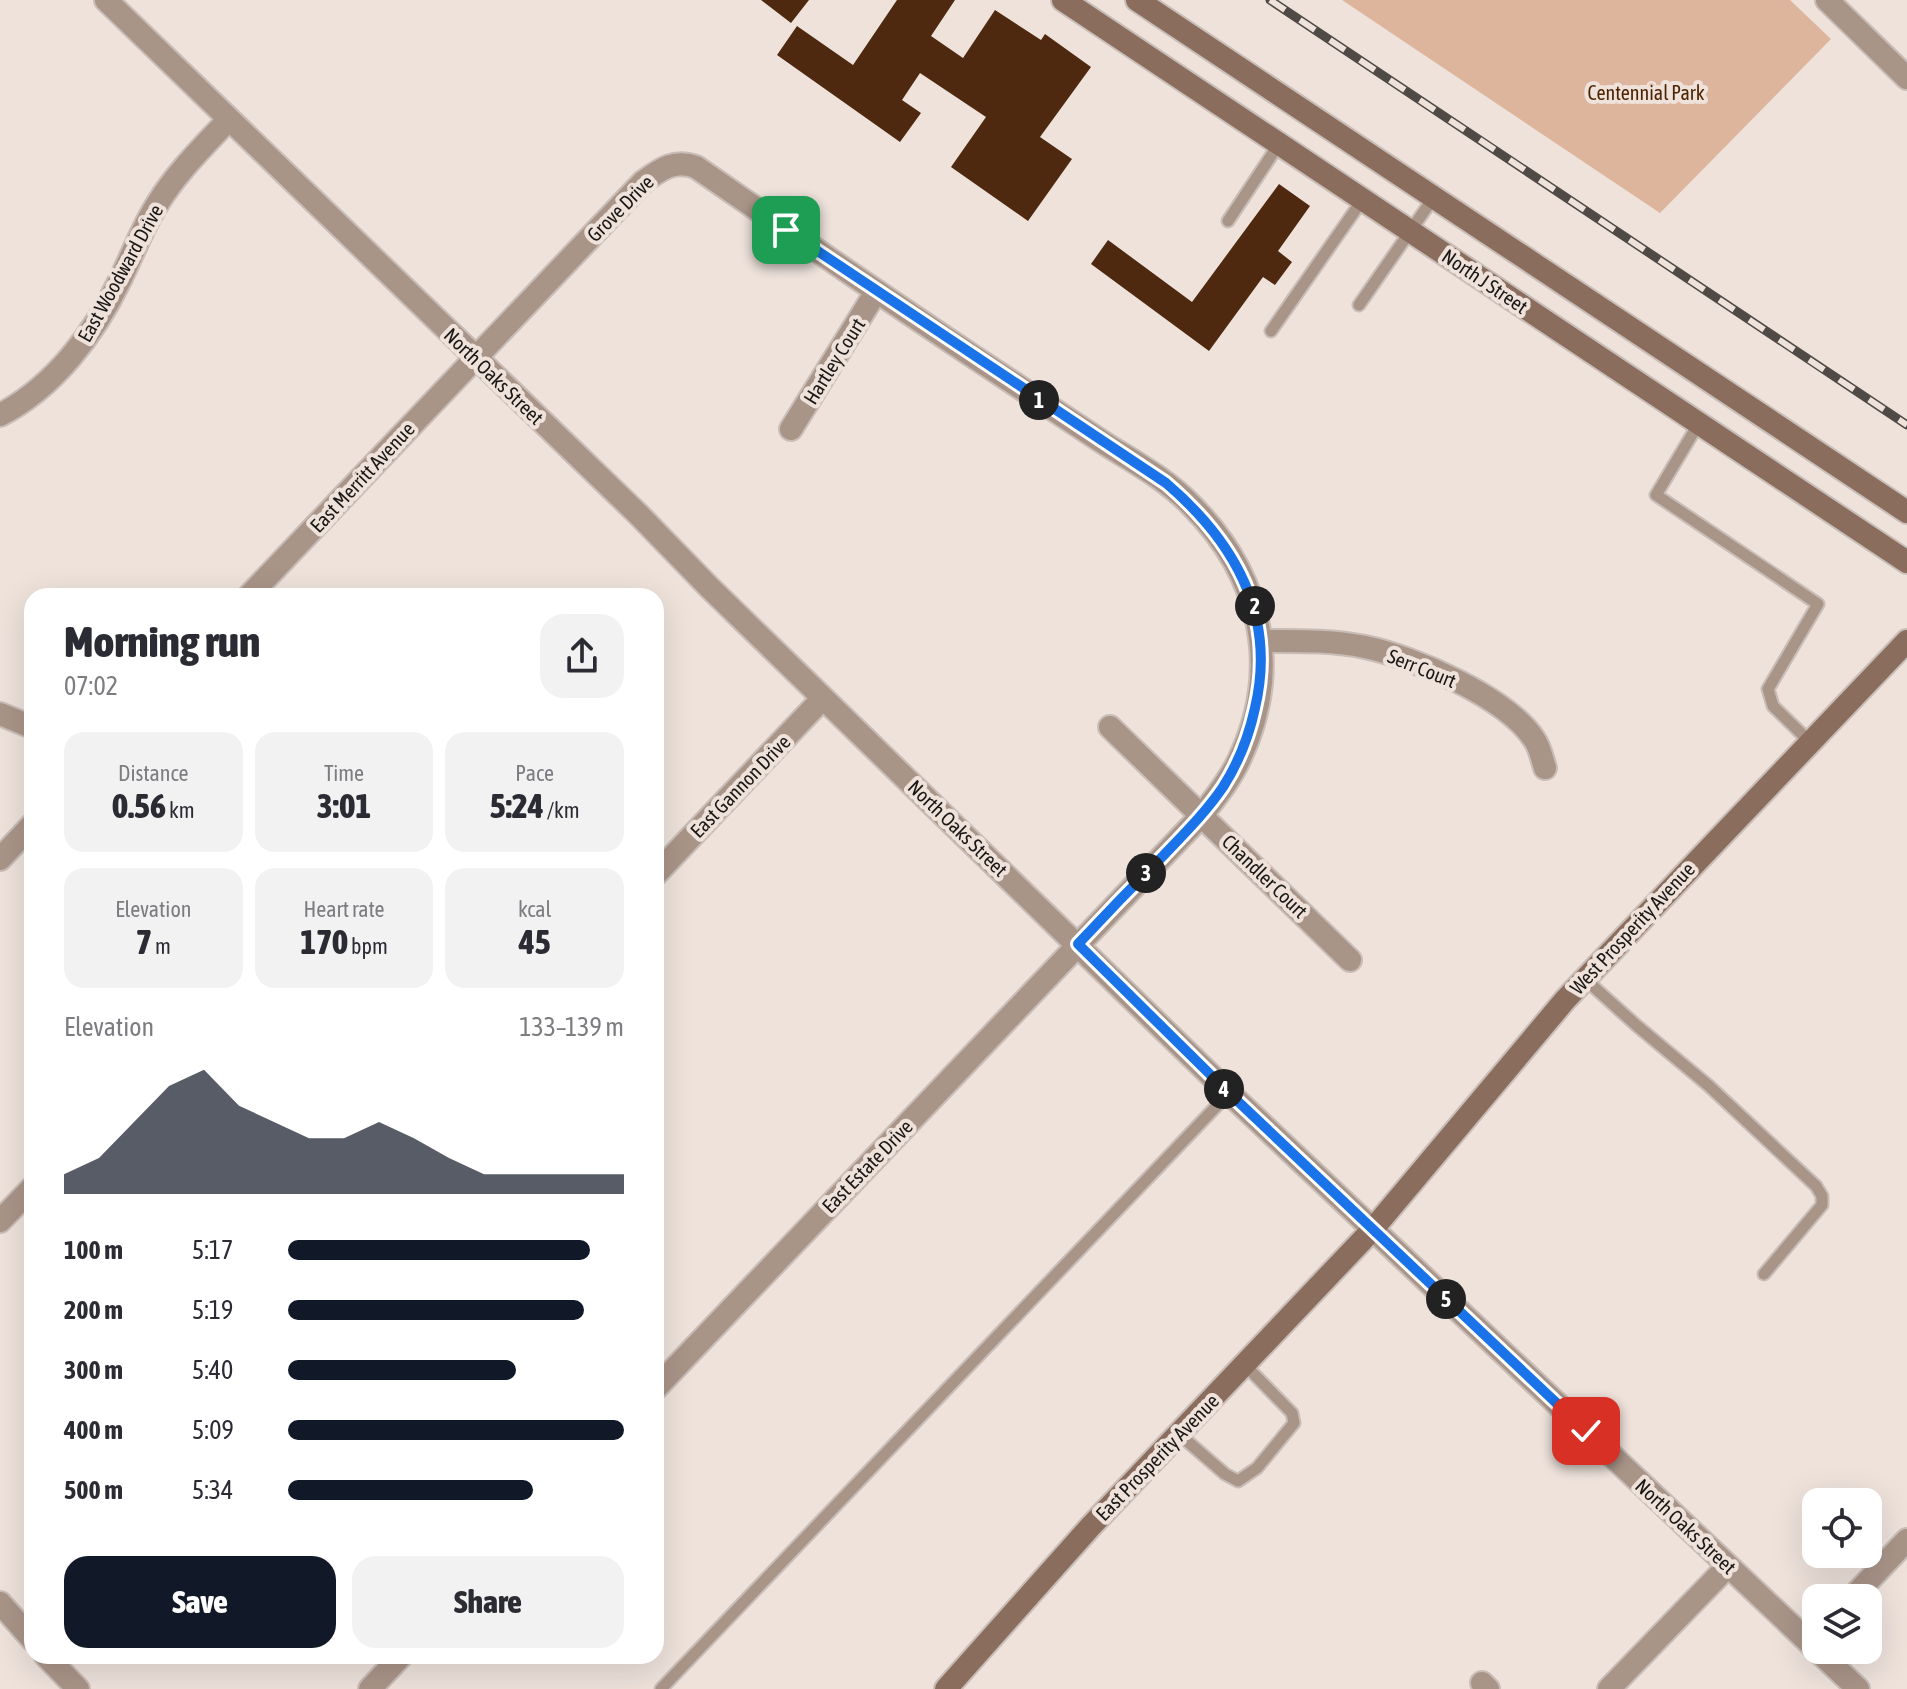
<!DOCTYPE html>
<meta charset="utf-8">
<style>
:root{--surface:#fff;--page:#f2f2f3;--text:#2b2b33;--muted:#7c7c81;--accent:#111827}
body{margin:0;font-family:"Asap Condensed",sans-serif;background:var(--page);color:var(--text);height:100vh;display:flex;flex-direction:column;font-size:30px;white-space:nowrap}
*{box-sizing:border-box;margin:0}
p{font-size:26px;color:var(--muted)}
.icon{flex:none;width:44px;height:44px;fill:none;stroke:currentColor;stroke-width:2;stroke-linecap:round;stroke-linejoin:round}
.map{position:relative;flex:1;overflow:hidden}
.sheet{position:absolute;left:24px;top:588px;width:640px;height:1076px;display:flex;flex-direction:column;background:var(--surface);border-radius:24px;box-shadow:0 8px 32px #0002}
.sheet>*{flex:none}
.tools{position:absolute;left:1802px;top:1488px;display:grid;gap:16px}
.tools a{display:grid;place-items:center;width:80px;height:80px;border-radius:16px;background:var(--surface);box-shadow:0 8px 32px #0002;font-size:40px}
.pin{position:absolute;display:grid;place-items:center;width:68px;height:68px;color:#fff;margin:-34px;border-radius:16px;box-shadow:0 4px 12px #0006}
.km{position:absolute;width:40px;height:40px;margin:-20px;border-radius:50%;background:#222;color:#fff;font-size:22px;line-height:40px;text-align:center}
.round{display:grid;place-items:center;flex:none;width:84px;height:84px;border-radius:24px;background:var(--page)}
.head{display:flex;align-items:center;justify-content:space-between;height:136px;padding:0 40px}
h1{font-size:44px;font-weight:800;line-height:60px}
.metrics{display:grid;grid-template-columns:repeat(3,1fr);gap:12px;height:136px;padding:8px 40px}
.metrics div{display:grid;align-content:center;border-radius:20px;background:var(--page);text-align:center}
.metrics b{font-size:34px;font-weight:800}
.metrics small{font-size:22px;font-weight:400}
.metrics p{font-size:22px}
.chart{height:224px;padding:16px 40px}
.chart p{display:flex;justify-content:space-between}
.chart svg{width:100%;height:144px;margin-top:8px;fill:var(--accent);opacity:.7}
.primary-button{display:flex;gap:16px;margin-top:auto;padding:16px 40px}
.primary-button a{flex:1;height:92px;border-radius:24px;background:var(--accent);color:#fff;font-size:32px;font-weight:800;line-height:92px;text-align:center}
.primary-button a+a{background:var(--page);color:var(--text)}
ul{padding:0 40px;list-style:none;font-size:26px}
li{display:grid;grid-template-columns:128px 96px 1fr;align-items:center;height:60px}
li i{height:20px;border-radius:10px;background:var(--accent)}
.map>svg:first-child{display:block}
</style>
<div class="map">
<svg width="1907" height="1689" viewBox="0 0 1907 1689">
<rect width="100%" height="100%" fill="#eee2db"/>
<!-- green -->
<path fill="#ddb59d" d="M1342 0H1790L1831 39 1660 213Z"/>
<!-- building -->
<path fill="#4e2910" d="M761 0H809L791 23Z
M897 0H955L931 36 963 58 995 10 1041 40 1045 34 1091 67 1040 137 1072 159 1028 221 951 167 986 117 920 73 902 100 921 113 900 142 777 55 797 26 853 65Z
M1279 184 1310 206 1278 251 1292 262 1275 285 1263 277 1209 351 1091 264 1108 240 1192 302Z"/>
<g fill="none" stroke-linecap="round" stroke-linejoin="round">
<!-- service casing -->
<g stroke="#c8bdb7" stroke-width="15">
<path id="service" d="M1228 221 1279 144
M1359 305 1434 197
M1271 331 1363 199
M1699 423 1656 495 1818 604 1768 689 1773 706 1810 742
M1585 979 1636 1025 1709 1086 1816 1186 1822 1196V1205L1764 1274
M1179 1434 1225 1474 1238 1481 1257 1468 1294 1423 1292 1413 1245 1365
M661 1689 1229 1093"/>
</g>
<!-- minor casing -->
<g stroke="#c8bdb7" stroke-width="26">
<path id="minor" d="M106 0 639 515 709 587 1229 1093 1816 1649
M1827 0 1907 78
M0 415C54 387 94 334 120 280 133 254 142 228 158 203 177 172 204 146 229 119
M791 429 876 292
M249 596 643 182C661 169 674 159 696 167 787 230 878 293 971 355 1016 385 1062 415 1107 445 1136 463 1167 480 1191 505 1261 575 1283 668 1239 760 1230 780 1215 798 1202 815L656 1388
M1262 641C1296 641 1332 640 1365 647 1414 657 1506 697 1534 739 1540 747 1542 759 1545 768
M0 714 32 727
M1110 727 1350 960
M0 859 32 825
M656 874 823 698
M0 1221 32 1188
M1852 1598 1907 1540
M1817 1650 1858 1689
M1482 1683 1488 1689
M370 1689 401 1656
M1609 1689 1728 1566"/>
</g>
<!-- tertiary casing -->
<g stroke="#c8bdb7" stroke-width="26">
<path id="tertiary" d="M0 1603 32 1639
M46 1656 78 1689"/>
</g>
<!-- secondary casing -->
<g stroke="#c8bdb7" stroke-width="26">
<path id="secondary" d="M1063 0 1907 562
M1137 0 1907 512
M946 1689 1091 1526 1373 1229 1565 1000 1907 641"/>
</g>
<!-- service -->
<use href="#service" stroke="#a99488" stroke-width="11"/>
<!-- minor -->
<use href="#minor" stroke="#a99488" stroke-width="22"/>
<!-- tertiary -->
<use href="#tertiary" stroke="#a99488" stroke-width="22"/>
<!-- secondary -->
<use href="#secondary" stroke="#8a6d5c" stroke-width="22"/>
<!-- rail casing -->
<g stroke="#504a46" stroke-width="9">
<path id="rail" d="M1270 0 1907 425"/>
</g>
<!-- rail -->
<use href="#rail" stroke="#eee2db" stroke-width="6" stroke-dasharray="18" stroke-linecap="butt"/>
</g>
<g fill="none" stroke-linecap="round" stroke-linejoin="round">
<!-- route casing -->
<g stroke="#fff" stroke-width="16">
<path id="route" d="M786 230 1166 483C1235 542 1277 615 1255 708 1249 736 1239 762 1223 787 1206 812 1184 834 1163 856 1134 885 1106 914 1078 944L1229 1093 1586 1431"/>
</g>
<!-- route -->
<use href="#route" stroke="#1a73e8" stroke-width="10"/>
</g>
<g text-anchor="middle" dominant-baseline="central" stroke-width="8" stroke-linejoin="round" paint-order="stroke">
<!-- park labels -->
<g font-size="20" fill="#4e2302" stroke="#eee2db">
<text x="1646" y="92">Centennial Park</text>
</g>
<!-- street labels -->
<g font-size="20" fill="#1b1714" stroke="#eee2db">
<text transform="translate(620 208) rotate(-45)">Grove Drive</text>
<text transform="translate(120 273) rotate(-61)">East Woodward Drive</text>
<text transform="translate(1485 281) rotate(34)">North J Street</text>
<text transform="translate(834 361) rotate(-58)">Hartley Court</text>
<text transform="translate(494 376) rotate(44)">North Oaks Street</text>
<text transform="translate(362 477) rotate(-47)">East Merritt Avenue</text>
<text transform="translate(1422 668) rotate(22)">Serr Court</text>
<text transform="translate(740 786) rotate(-46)">East Gannon Drive</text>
<text transform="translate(958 828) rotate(44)">North Oaks Street</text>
<text transform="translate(1265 876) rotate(44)">Chandler Court</text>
<text transform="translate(1632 928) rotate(-47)">West Prosperity Avenue</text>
<text transform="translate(867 1166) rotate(-46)">East Estate Drive</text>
<text transform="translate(1157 1457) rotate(-46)">East Prosperity Avenue</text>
<text transform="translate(1686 1526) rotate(43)">North Oaks Street</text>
</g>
</g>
</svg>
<div class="tools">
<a><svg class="icon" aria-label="locate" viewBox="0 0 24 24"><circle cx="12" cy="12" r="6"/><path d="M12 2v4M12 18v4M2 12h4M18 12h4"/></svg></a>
<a><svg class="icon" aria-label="layers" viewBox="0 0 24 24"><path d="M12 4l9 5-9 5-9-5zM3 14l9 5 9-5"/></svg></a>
</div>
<div class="pin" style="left:786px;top:230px;background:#1e9e55"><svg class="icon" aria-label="arrive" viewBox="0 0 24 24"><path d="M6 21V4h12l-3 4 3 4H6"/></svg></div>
<div class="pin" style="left:1586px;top:1431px;background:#d93025"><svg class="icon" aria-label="check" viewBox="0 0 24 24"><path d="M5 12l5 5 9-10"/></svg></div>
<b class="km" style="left:1039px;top:400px">1</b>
<b class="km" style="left:1255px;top:606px">2</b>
<b class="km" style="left:1146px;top:873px">3</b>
<b class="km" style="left:1224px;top:1089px">4</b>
<b class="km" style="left:1446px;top:1299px">5</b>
<section class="sheet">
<div class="head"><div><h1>Morning run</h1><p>07:02</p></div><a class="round"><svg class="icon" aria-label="share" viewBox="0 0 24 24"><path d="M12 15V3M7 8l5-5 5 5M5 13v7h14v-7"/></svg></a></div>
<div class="metrics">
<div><p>Distance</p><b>0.56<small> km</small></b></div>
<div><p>Time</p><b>3:01</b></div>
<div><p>Pace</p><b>5:24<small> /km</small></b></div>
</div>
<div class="metrics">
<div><p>Elevation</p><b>7<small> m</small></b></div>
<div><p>Heart rate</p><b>170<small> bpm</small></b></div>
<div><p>kcal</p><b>45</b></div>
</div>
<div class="chart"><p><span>Elevation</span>133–139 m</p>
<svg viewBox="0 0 160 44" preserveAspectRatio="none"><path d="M0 44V38L10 33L20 22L30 11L40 6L50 17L60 22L70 27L80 27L90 22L100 27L110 33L120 38L130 38L140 38L150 38L160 38V44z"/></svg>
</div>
<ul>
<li><b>100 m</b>5:17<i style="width:90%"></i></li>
<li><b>200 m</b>5:19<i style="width:88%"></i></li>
<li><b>300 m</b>5:40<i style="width:68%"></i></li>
<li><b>400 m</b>5:09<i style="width:100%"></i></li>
<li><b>500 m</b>5:34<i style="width:73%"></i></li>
</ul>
<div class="primary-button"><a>Save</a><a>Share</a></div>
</section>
</div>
